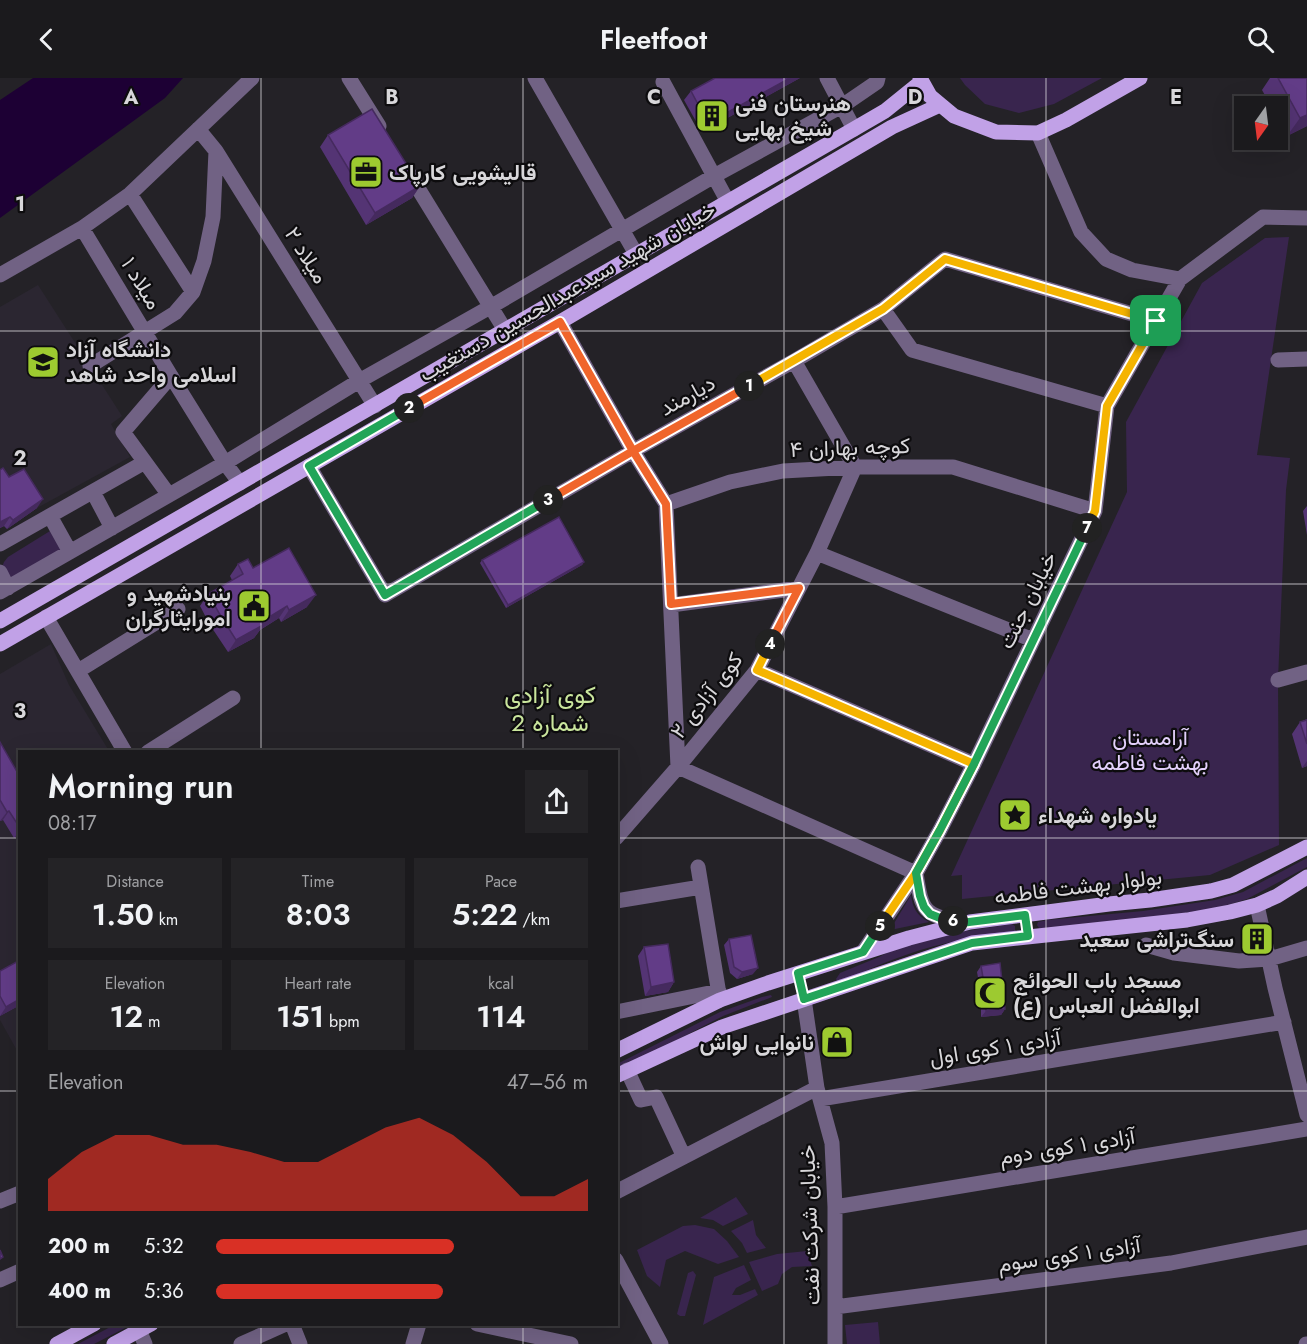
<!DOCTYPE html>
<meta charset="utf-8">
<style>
:root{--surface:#1b1a1d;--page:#242326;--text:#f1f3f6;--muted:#a0a1a4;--line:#39383b;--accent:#d93025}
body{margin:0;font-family:Jost,Vazirmatn,sans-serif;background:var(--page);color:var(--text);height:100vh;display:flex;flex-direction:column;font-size:22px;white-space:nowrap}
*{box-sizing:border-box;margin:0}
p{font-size:20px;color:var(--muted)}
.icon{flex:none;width:33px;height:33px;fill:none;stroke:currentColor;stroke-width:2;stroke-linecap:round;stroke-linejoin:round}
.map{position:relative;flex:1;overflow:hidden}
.panel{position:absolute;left:18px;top:672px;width:600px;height:576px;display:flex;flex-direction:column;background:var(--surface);border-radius:0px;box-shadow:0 6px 24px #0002,0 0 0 2px var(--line)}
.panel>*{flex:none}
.needle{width:39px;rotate:194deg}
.controls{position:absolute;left:1234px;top:18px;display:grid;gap:12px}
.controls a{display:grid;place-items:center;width:54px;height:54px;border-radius:0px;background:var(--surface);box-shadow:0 6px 24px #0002,0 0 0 2px var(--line);font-size:30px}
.pin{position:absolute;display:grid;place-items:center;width:51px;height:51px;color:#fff;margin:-26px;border-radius:12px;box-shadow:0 3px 9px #0006}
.km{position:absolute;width:30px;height:30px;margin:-15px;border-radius:50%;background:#222;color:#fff;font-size:16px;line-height:30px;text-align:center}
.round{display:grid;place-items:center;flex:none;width:63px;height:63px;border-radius:0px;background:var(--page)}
.headline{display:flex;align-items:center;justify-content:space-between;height:102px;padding:0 30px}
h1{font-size:33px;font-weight:600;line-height:45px}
.stats{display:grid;grid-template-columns:repeat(3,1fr);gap:9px;height:102px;padding:6px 30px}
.stats div{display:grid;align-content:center;border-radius:0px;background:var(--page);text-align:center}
.stats b{font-size:30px;font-weight:600}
.stats small{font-size:16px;font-weight:400}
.stats p{font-size:16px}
.chart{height:168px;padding:12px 30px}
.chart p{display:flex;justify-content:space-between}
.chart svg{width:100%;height:108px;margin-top:6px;fill:var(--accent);opacity:.7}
ul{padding:0 30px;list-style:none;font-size:20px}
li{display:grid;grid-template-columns:96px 72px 1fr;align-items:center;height:45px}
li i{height:15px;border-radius:8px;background:var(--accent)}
header{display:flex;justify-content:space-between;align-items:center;height:78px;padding:0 30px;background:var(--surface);font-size:27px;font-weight:600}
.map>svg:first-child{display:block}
</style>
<header><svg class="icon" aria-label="back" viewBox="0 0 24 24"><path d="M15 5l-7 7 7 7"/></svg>Fleetfoot<svg class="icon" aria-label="search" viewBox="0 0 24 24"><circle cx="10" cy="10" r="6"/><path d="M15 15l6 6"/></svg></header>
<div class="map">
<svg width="1307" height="1266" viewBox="0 0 1307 1266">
<rect width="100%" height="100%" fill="#242227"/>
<!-- built -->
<path fill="#2b2631" d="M38 207 122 338 111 346 130 379 37 430 7 451 4 448 0 450V229Z
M51 566 69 607 109 673 20 674 19 887 0 898V596Z
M19 927V976L0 942V938Z"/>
<!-- green -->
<path fill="#39254e" d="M960 0H1102L1054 26 1019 35 985 26 965 7Z
M1289 159 1257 377 1290 380 1286 412 1278 602 1279 767 1210 797 962 821V797L951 798 1127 414 1126 344 1202 205 1265 160Z
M50 453 64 476 9 506 2 489 4 484 8 479Z
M1307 780V789L1247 821 1215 831 1145 840 1046 851 1039 850 1037 847 1038 844 1047 842 1143 833 1215 822 1243 814Z
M911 817C913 830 916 837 929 844L890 852Z
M1012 846 1015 848V854C993 860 969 860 947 865 909 873 873 890 838 904L836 901 840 895 879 879 890 873 947 856Z
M771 917 772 919 723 938 617 993V986L720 934 762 919Z
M736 1119 748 1136 723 1148 713 1142 700 1140Z
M753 1142 756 1157 766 1170 747 1175 742 1165 731 1153Z
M695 1147 714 1151 727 1163 739 1179 718 1186 685 1173 666 1182 660 1209 647 1198 637 1172 683 1148Z
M807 1173 812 1188 792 1189 782 1196 778 1206 762 1213 749 1184 777 1176Z
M744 1187 751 1202 736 1210 732 1217H740L755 1211 758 1217 703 1247 714 1199Z
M693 1193 696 1197 685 1238H680L677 1236 688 1195Z
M878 1244 880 1266H847L845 1247Z
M116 1246 131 1247 94 1266H78Z"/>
<!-- water -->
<path fill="#1d0034" d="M33 0H183L165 20 0 140V22Z"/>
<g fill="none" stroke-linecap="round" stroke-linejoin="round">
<!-- minor -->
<path stroke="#716284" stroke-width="15" d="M349 0 379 48
M535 0 636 176
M827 0 854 51
M663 4 728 124
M198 51 216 73 375 328
M1038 55 1081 154 1106 181 1132 192 1180 201
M408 94 505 252
M130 116 193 214
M82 150 171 298 225 385 240 405
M0 197 82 150 130 116 252 0
M883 231 912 272 1107 328
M560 244 633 373 794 283 883 231 945 181 1156 243
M1278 282 1307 281
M90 288 175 235 193 214 204 183 213 139 216 73
M309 388 385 517 633 373 666 426 730 404 783 393 855 389H953L1095 433
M93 414 112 450
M169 417 123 354 171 298
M666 426 678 689 916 795
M50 438 70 474
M0 466 145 384
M817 475 1033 562
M0 494 8 510
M0 514 225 385 359 303 492 228 714 98 842 28 877 4 878 0
M671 527 799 510
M46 539 125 674
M757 592 974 686
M78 593 178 531
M1278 602 1307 594
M148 674 233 620
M616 760 678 689 757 592 817 475 855 389 794 283
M698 789 720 922
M916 795C922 834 923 836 961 845
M616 823 701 809
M1257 827 1275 910 1307 1037
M1146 867 1174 875 1239 883 1269 881 1307 870
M863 874 916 795 940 752 974 686 1095 433 1107 328 1180 201 1263 139 1307 140
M804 921 817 1010 832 1065 835 1129V1266
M616 934 719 913
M627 992 641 1022 656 1019 684 1079
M820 1021 1284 944
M616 1114 817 1010
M0 1123 20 1115
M835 1129 1307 1051
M616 1182 661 1266
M0 1202 20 1193
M835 1229 1171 1185 1307 1159
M292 1246 300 1266
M477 1246 571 1266
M139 1252 145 1266
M241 1266 286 1246
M413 1266 419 1246
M1306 1266H1307"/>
<!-- major -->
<path stroke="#c1a1e7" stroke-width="15" d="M920 0 930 18 954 38 996 54 1038 55 1066 42 1140 0
M0 543 854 51 885 33 921 4
M0 566 560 244 892 49 940 27
M616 973 720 922 768 905 909 860 970 844 1109 826 1150 822 1211 813 1233 807 1307 769
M616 998 722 949 972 865 1187 842 1230 834 1257 827 1277 818 1307 799
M57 1266 94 1246
M114 1266 151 1246"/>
</g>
<!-- wall -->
<path fill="#543474" d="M800 0 702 54 684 22 691 13Z
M1270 0H1307V48L1287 58 1278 41V28H1271L1262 12Z
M328 57 420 108 412 120 366 147 320 69Z
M0 392 9 399 37 430 7 451 4 448 0 450Z
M1307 428V457L1303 433Z
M482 482 584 484 582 487 506 530 480 485Z
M238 486 253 490 307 529 281 544 279 540 260 552 254 560 228 574 210 547 200 528 208 516 232 502 230 498Z
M1307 641V688L1302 690 1292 656 1300 644Z
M0 664 20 699V757L14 760 3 742 0 743Z
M1253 854 1258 864 1256 867 1253 868 1251 857Z
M729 861 753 896 737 901 730 895 724 867Z
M644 869 674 904 668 914 645 918 638 878Z
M981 888 1005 931 1001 937 981 939V917L977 894Z
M0 893 20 927 0 938Z"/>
<!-- shaded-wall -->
<path fill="#452a5e" d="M790 0H800L702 54 708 45Z
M1307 37V48L1287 58 1300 40Z
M420 108 412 120 366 147 375 135Z
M43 421 37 430 7 451 13 442Z
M10 439 4 448 0 450V444Z
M584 484 582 487 506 530 508 527Z
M316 517 307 529 281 544 289 532Z
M287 528 279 540 260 552 254 560 228 574 236 562 261 544Z
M1307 683V688L1302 690Z
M9 733 3 742 0 743 7 734Z
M20 752V757L14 760Z
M758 890 753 896 737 901 742 894Z
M674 904 668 914 645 918 651 909Z
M20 921V927L0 938 6 929Z
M1005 931 1001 937 981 939 986 933Z"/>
<!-- building -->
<path fill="#623c87" stroke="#452a5e" stroke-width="1.5" d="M715 0H790L708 45 691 13Z
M1278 0H1307V37L1300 40Z
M372 31 420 108 375 135 328 57Z
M3 390 9 399 24 391 43 421 13 442 10 439 0 444V392Z
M559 439 584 484 508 527 482 482Z
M289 470 316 517 289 532 287 528 261 544 263 547 236 562 219 535 208 516 243 496 238 486 248 481 253 490Z
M1307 642V666L1300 644Z
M0 664 20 699V750L9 733 7 734 0 722Z
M1255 853 1258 864 1255 865 1253 854Z
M751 857 758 890 742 894 734 889 729 861Z
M668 866 674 904 651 909 644 869Z
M20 882V921L6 929 0 918V893Z
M1000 885 1005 931 986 933 985 911 981 888Z
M0 1172 3 1179 0 1181Z"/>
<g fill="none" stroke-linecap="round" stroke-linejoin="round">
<!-- split-1 casing -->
<g stroke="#fff" stroke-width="12">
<path id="split-1" d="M749 308 883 231 945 181 1156 243"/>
</g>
<!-- split-2 casing -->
<g stroke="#fff" stroke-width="12">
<path id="split-2" d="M409 330 560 244 633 373 749 308"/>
</g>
<!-- split-3 casing -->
<g stroke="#fff" stroke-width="12">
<path id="split-3" d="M409 330 309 388 385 517 548 422"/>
</g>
<!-- split-4 casing -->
<g stroke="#fff" stroke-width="12">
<path id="split-4" d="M548 422 633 373 666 426 671 526 799 510 770 566"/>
</g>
<!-- split-5 casing -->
<g stroke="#fff" stroke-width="12">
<path id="split-5" d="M770 566 757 592 974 686 940 752 916 795 880 848"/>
</g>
<!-- split-6 casing -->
<g stroke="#fff" stroke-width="12">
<path id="split-6" d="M880 848 863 874 798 895 804 921 972 865 1028 858 1025 837 961 845 953 843"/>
</g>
<!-- split-7 casing -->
<g stroke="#fff" stroke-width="12">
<path id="split-7" d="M953 843 940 840 930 836 924 829 920 818 916 795 940 752 974 686 1087 450"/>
</g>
<!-- split-8 casing -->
<g stroke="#fff" stroke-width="12">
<path id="split-8" d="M1087 450 1095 433 1107 328 1156 243"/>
</g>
<!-- split-1 -->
<use href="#split-1" stroke="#f5b400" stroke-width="8"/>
<!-- split-2 -->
<use href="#split-2" stroke="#f0652b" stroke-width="8"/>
<!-- split-3 -->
<use href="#split-3" stroke="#22a559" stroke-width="8"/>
<!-- split-4 -->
<use href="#split-4" stroke="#f0652b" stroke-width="8"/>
<!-- split-5 -->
<use href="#split-5" stroke="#f5b400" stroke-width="8"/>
<!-- split-6 -->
<use href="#split-6" stroke="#22a559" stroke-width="8"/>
<!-- split-7 -->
<use href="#split-7" stroke="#22a559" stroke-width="8"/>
<!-- split-8 -->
<use href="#split-8" stroke="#f5b400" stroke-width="8"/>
</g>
<!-- grid -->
<path fill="none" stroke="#d8d7da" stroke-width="1.5" stroke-opacity="0.55" d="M261 0V674M523 0V674M784 0V1266M1046 0V1266M0 253H1307M0 506H1307M0 760H20M616 760H1307M0 1013H20M616 1013H1307M261 1246V1266M523 1246V1266"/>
<!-- icons -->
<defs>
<g id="building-square" transform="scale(1.725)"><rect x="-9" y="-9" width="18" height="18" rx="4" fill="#9dca30" stroke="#0d0c0e"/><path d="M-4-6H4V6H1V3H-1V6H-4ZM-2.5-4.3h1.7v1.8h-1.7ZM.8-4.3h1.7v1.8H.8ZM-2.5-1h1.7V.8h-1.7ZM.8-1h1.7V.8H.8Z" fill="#111"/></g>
<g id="office-square" transform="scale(1.725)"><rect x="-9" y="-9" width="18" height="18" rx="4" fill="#9dca30" stroke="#0d0c0e"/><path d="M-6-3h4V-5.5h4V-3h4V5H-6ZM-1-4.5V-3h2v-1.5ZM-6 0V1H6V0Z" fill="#111"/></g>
<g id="university-square" transform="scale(1.725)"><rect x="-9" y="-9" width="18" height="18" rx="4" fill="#9dca30" stroke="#0d0c0e"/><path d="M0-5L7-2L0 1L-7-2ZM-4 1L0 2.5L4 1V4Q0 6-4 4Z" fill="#111"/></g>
<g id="civic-square" transform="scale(1.725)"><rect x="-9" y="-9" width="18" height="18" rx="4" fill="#9dca30" stroke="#0d0c0e"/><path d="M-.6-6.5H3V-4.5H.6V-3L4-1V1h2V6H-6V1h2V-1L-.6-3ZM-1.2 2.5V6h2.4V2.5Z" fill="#111"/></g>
<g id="sight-square" transform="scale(1.725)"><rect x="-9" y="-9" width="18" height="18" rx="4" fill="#9dca30" stroke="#0d0c0e"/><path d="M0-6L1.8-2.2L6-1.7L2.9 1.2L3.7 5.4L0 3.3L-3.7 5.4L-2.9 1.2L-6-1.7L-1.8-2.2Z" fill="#111"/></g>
<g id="mosque-square" transform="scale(1.725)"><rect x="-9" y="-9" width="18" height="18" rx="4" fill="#9dca30" stroke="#0d0c0e"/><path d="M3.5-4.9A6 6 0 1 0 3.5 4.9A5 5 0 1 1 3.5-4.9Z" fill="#111"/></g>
<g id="shop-square" transform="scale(1.725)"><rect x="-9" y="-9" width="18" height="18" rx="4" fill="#9dca30" stroke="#0d0c0e"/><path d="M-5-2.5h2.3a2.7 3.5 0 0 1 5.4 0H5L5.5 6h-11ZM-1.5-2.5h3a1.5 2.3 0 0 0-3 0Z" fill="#111"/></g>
</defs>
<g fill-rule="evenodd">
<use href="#building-square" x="712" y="38"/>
<use href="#office-square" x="366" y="94"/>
<use href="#university-square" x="43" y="284"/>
<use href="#civic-square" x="254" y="528"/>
<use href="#sight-square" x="1015" y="737"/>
<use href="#building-square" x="1257" y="861"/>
<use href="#mosque-square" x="990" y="915"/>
<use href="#shop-square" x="837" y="964"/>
</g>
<g text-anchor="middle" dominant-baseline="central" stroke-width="4.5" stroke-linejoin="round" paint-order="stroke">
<!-- poi labels -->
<g font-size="22" font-weight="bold" fill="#d8d7da" stroke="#0d0c0e" text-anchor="start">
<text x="735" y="25">هنرستان فنی<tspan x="735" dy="25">شیخ بهایی</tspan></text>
<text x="389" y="94">قالیشویی کارپاک</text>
<text x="66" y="271">دانشگاه آزاد<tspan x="66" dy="25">اسلامی واحد شاهد</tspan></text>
<text x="231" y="515" text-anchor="end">بنیادشهید و<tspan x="231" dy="25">امورایثارگران</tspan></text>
<text x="1038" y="737">یادواره شهداء</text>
<text x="1234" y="861" text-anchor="end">سنگ‌تراشی سعید</text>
<text x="1013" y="902">مسجد باب الحوائج<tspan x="1013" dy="25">ابوالفضل العباس (ع)</tspan></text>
<text x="814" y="964" text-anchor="end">نانوایی لواش</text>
</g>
<!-- street labels -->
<g font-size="22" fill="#d8d7da" stroke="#0d0c0e">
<text transform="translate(307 177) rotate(58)">میلاد ۲</text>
<text transform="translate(142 205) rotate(59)">میلاد ۱</text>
<text transform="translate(567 213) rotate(-30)">خیابان شهید سیدعبدالحسین دستغیب</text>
<text transform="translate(687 317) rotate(-29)">دیارمند</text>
<text transform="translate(850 369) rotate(-2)">کوچه بهاران ۴</text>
<text transform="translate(1027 522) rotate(-64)">خیابان جنت</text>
<text transform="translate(706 617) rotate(-52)">کوی آزادی ۲</text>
<text transform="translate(1078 808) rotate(-7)">بولوار بهشت فاطمه</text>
<text transform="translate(995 969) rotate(-9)">آزادی ۱ کوی اول</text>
<text transform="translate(1067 1068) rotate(-9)">آزادی ۱ کوی دوم</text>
<text transform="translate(809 1147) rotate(-92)">خیابان شرکت نفت</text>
<text transform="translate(1069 1176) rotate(-8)">آزادی ۱ کوی سوم</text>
</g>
<!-- park labels -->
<g font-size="22" fill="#e3d0fb" stroke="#0d0c0e">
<text x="1150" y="659">آرامستان<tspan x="1150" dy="25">بهشت فاطمه</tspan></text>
</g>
<!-- neighbourhood labels -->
<g font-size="24" fill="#cae69d" stroke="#0d0c0e">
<text x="550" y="616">کوی آزادی<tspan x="550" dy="28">شماره 2</tspan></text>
</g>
</g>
<g font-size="20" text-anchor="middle" font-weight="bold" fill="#d8d7da" stroke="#0d0c0e" stroke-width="4.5" stroke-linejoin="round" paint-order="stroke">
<text x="131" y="26">A</text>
<text x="392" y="26">B</text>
<text x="654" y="26">C</text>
<text x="915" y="26">D</text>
<text x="1176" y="26">E</text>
<text x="20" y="133">1</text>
<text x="20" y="387">2</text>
<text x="20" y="640">3</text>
</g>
</svg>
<div class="controls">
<a><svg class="needle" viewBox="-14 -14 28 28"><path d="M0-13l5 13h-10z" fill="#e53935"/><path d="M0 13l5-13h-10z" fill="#a0a1a4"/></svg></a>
</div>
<div class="pin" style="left:1156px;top:243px;background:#1e9e55"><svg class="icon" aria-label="arrive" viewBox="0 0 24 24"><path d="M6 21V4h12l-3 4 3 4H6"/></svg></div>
<b class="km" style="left:749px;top:308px">1</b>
<b class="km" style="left:409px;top:330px">2</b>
<b class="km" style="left:548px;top:422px">3</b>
<b class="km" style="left:770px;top:566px">4</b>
<b class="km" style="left:880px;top:848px">5</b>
<b class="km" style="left:953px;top:843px">6</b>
<b class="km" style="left:1087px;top:450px">7</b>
<section class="panel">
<div class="headline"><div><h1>Morning run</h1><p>08:17</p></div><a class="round"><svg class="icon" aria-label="share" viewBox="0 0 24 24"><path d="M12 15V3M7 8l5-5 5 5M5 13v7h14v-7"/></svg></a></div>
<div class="stats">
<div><p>Distance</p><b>1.50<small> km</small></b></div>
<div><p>Time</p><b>8:03</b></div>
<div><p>Pace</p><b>5:22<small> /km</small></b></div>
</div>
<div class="stats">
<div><p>Elevation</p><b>12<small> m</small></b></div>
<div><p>Heart rate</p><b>151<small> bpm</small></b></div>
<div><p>kcal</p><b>114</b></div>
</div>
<div class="chart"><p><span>Elevation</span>47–56 m</p>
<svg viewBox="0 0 160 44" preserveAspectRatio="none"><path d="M0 44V31L10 20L20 13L30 13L40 17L50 17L60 20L70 24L80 24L90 17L100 10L110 6L120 13L130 24L140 38L150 38L160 31V44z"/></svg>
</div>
<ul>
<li><b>200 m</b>5:32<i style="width:64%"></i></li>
<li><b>400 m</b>5:36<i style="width:61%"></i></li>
</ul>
</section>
</div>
